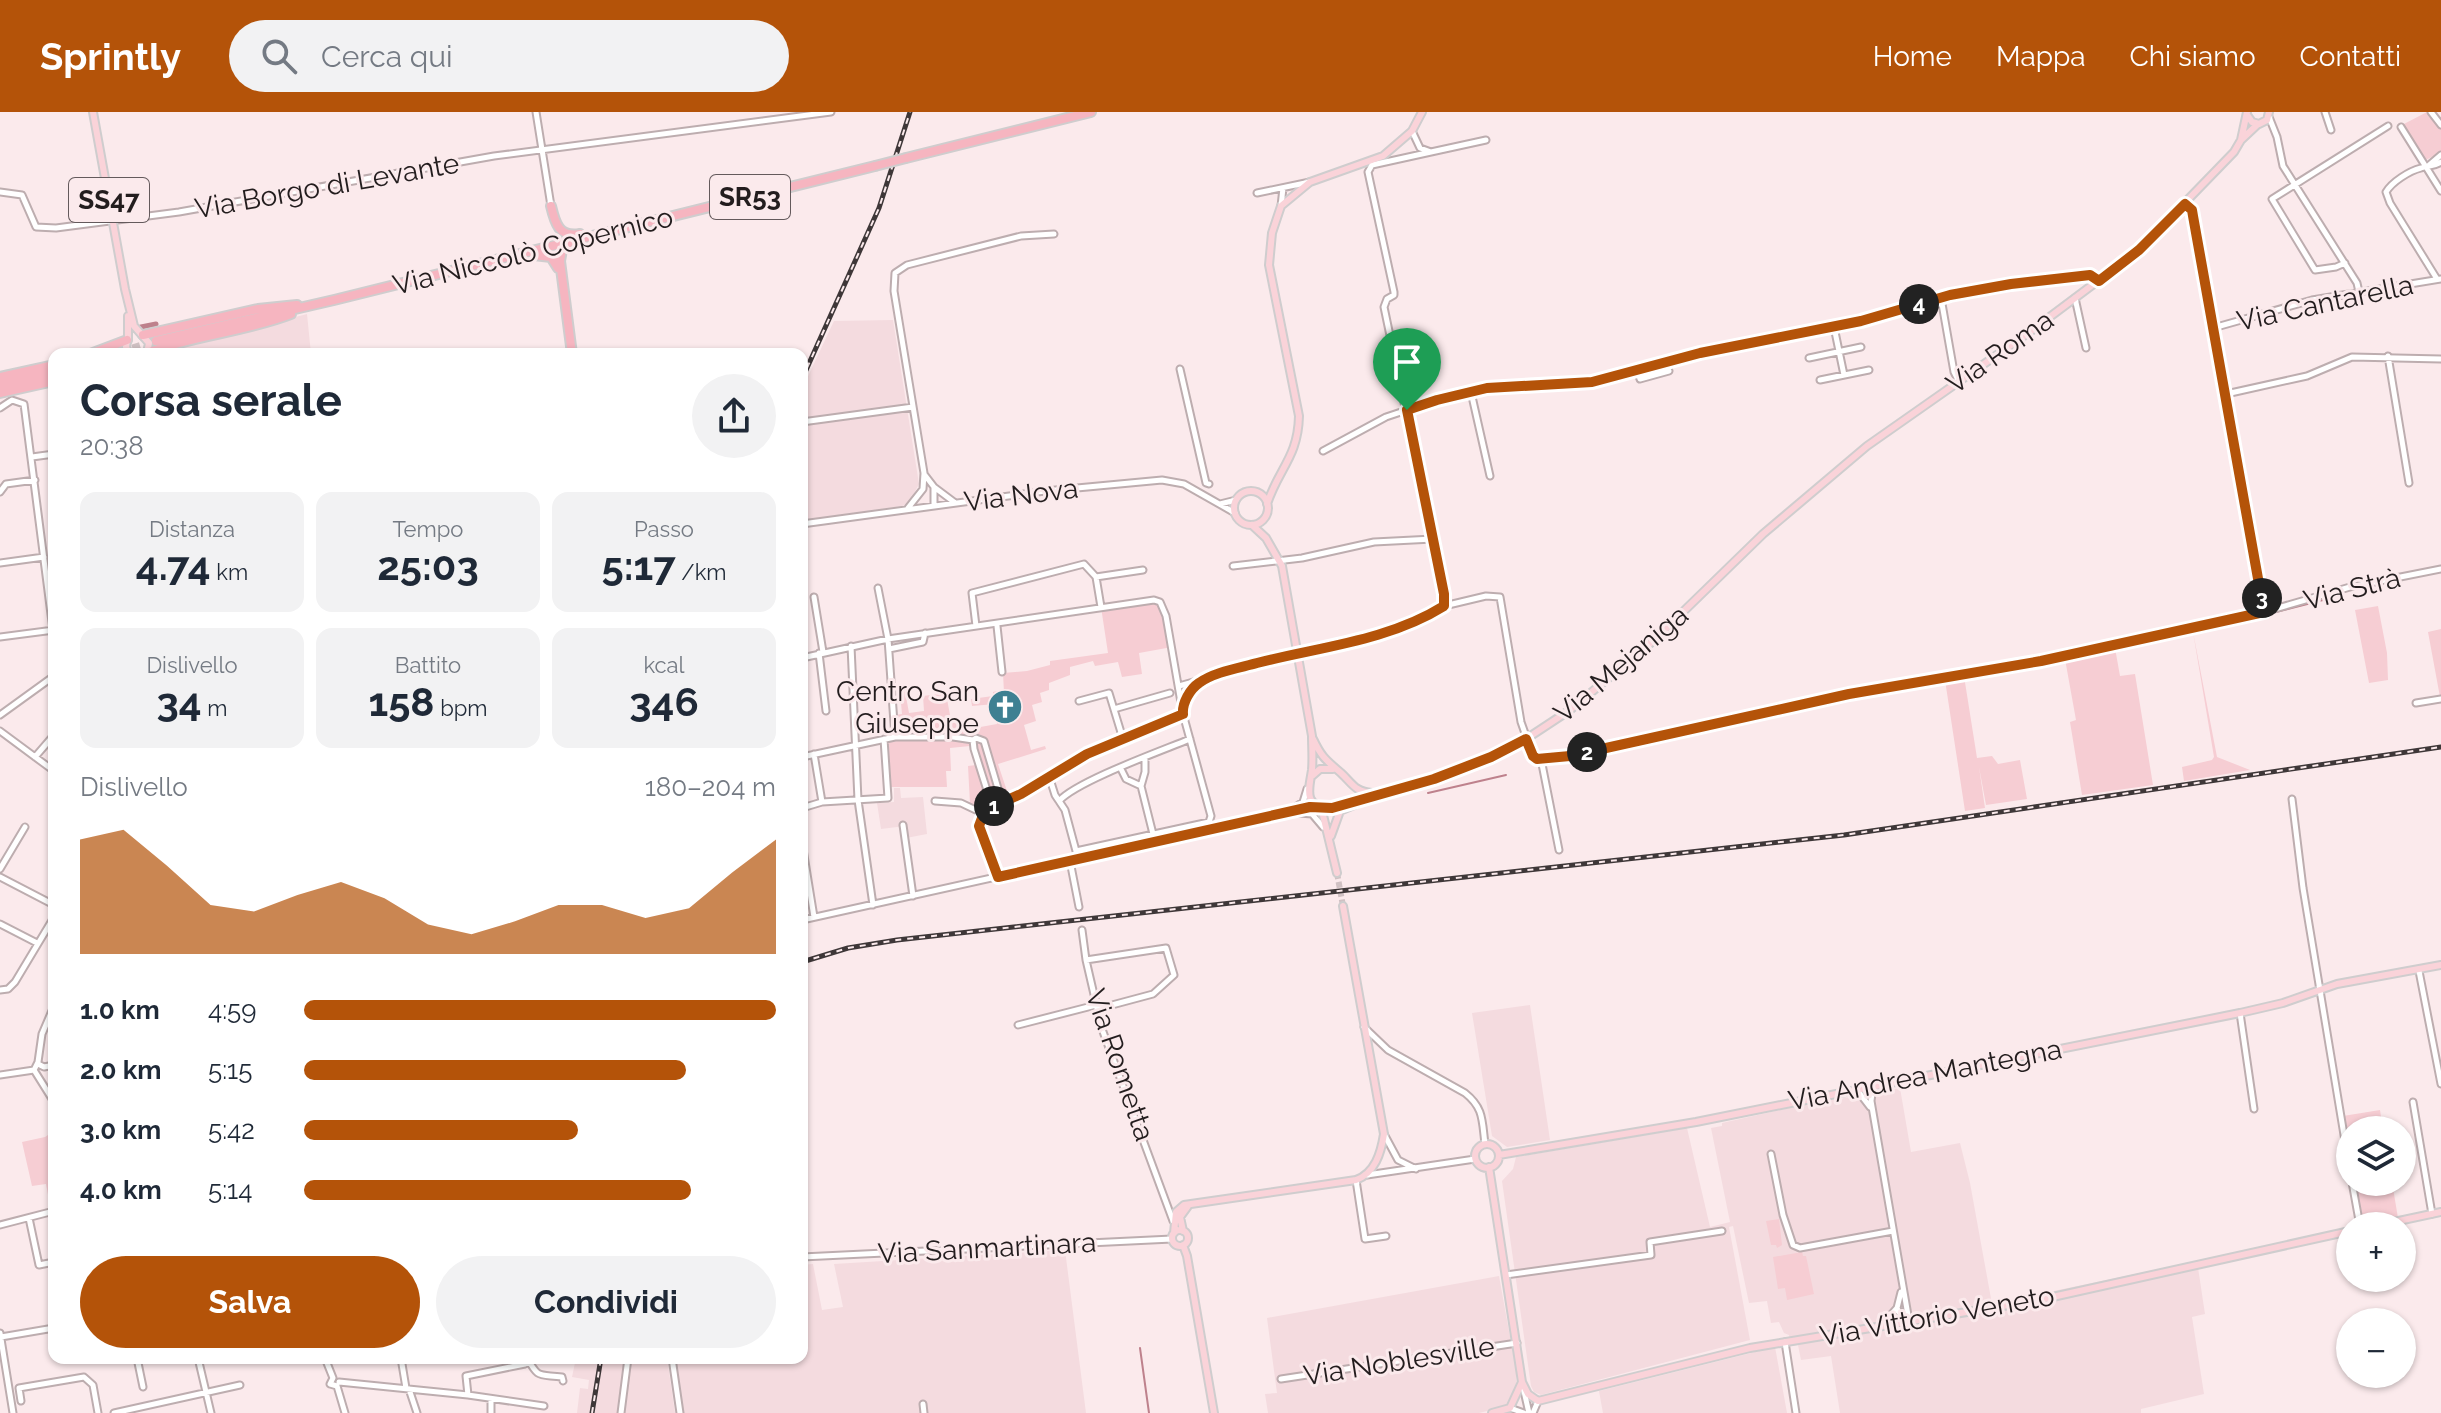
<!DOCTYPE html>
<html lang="it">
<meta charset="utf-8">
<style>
:root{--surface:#fff;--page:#f2f2f3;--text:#1f2937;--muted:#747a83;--accent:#b45309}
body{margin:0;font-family:Raleway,sans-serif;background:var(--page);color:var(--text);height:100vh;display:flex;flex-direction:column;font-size:30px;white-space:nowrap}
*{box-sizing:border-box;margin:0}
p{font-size:26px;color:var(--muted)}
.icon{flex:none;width:44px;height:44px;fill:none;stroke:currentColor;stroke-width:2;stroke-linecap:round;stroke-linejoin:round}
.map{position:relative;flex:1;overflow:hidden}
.sheet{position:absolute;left:48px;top:236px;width:760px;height:1016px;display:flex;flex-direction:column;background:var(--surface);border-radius:16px;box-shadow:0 2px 6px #0004}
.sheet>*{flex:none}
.tools{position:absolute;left:2336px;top:1004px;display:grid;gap:16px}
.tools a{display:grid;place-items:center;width:80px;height:80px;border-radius:50%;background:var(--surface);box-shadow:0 2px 6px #0004;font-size:40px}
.pin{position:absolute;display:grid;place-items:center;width:68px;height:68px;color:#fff;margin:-82px -34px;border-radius:50% 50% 50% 0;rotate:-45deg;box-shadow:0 0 8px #0007}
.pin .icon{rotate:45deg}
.km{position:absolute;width:40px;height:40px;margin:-20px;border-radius:50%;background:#222;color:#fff;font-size:22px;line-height:40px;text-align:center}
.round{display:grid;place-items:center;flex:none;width:84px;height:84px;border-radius:42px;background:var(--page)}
.overview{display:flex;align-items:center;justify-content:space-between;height:136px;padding:0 32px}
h1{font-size:44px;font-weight:700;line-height:60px}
.metrics{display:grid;grid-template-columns:repeat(3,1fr);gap:12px;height:136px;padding:8px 32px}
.metrics div{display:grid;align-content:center;border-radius:16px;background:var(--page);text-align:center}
.metrics b{font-size:40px;font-weight:700}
.metrics small{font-size:22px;font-weight:400}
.metrics p{font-size:22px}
.chart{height:224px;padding:16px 32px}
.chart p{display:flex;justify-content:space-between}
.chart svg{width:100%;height:144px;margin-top:8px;fill:var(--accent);opacity:.7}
.button{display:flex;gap:16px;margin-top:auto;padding:16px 32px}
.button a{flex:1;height:92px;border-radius:48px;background:var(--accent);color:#fff;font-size:32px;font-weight:700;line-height:92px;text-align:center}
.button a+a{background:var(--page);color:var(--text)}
ul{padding:0 32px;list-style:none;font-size:26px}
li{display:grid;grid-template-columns:128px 96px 1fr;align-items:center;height:60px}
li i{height:20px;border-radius:10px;background:var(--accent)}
header{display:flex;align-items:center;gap:48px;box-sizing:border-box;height:112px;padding:0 40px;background:var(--accent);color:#fff}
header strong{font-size:38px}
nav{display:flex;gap:44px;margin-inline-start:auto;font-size:28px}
.search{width:560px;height:72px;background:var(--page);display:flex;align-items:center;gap:20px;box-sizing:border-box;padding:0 28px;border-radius:44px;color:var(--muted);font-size:30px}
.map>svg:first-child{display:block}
</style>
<header>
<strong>Sprintly</strong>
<div class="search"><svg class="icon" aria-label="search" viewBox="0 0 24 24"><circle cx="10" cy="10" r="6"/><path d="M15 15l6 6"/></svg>Cerca qui</div>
<nav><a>Home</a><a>Mappa</a><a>Chi siamo</a><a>Contatti</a></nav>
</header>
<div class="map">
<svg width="2441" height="1301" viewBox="0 0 2441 1301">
<rect width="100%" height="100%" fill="#fbeaec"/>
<!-- built -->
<path fill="#f4dbdf" d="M307 202 311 242H164V240Z
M893 208 919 372 910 389 903 394 802 408V277L834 209Z
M894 676H900L901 686 923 685 927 722 906 726 905 714 881 717 877 691 894 690Z
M1530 893 1550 1028 1507 1035 1492 1024 1472 901Z
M1900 976 1911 1040 1960 1031 1970 1071 1992 1192 2197 1149 2205 1202 2192 1205 2204 1282 2141 1297V1301H1840L1831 1244 1801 1248 1798 1233 1791 1234 1789 1223 1784 1221 1779 1210 1771 1211 1767 1189 1749 1191 1733 1114 1729 1115 1750 1228 1541 1283 1534 1280 1531 1274 1502 1069 1513 1057 1516 1045 1687 1016 1710 1115 1730 1110 1711 1016 1722 1014V1011L1794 995Z
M1065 1138 1086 1301H683L675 1246H802V1153L813 1152 822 1198 843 1195 834 1152Z
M1499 1164 1516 1258 1517 1276 1507 1294 1479 1301H1268L1265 1282 1277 1281 1267 1206Z
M1775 1235 1787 1301H1603L1599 1279Z
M576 1246H667L675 1301H577L580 1276 588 1277 589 1268 572 1265Z"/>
<!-- green -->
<path fill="#f6cdd3" d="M2427 0 2441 17V40L2426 48 2402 13Z
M1154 488 1160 490 1172 535 1139 541 1142 562 1122 565 1118 550 1095 554 1093 549 1070 555V563L1049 571V578L1040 581 1042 590 1032 593 1036 609 1024 613 1031 638 1045 634 1046 637 998 652 1009 685 982 698 970 692 968 654 976 653 970 634 950 636 951 659H946L947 675H888L884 627 895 625 894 603 902 602 900 580 905 579 909 601 924 599 923 584 946 581 951 609 973 607 975 616 997 612 995 592 972 594 971 587 993 584V580L997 579 1000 605 1018 603 1023 596 1015 580 1004 581 1003 561 1027 559 1050 553V549L1108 541 1101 495Z
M2378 494 2387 541 2388 568 2369 571 2355 498Z
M2441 517V585H2440L2428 520Z
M2193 520 2217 645 2250 658 2184 669 2182 655 2212 648 2214 645Z
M2115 536 2120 564 2135 562 2153 673 2082 683 2070 610 2076 608 2065 547Z
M1964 564 1977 646 1992 644 1998 652 2020 648 2027 687 1986 693 1979 655 1985 696 1965 699 1945 568Z
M2380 998 2383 1018H2350V1046L2343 1004Z
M54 1019V1098L51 1099 46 1072 32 1074 22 1030 45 1025Z
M2354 1070H2392L2398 1106 2363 1113Z
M1779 1107 1782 1133 1777 1136 1776 1133H1771L1766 1109Z
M1802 1140 1803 1144H1806L1814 1182 1787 1188 1785 1176 1778 1177 1773 1145Z"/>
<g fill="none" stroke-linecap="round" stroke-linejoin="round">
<!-- stream -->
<path stroke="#be818c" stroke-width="2" d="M2264 503 2323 488
M2093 541 2259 505
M1820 593 1941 569
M1633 633 1813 594
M1428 681 1506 663
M1140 1236 1149 1301"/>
<!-- canal -->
<path stroke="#be818c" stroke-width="5" d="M141 215 156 212"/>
<!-- major-tunnel -->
<path stroke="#d0c1c3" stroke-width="6" stroke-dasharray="6 3" stroke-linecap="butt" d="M1337 761 1343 794"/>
<!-- highway-tunnel -->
<path stroke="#d0c1c3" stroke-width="8" stroke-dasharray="8 4" stroke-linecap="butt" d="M121 240 154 230"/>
<!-- minor casing -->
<g stroke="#bdadaf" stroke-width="9">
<path id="minor" d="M536 0 551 94
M2325 0 2331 18
M2431 0 2441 13
M2269 5 2277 25 2283 54 2357 171 2359 180
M2401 15 2441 79
M1412 19 1420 36 1431 40 1486 28
M2427 55 2441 43
M0 80 22 83 36 115 56 116 179 100 494 44 831 0
M1257 81 1310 70
M2185 92 2192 98 2193 104 2264 500
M1281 94 1283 76
M2345 151 2336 155 2315 158 2272 87 2388 14
M2437 167 2390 91 2386 80C2392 70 2409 59 2421 56 2430 53 2433 55 2441 50
M1941 186 1954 260 1959 270
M2075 186 2086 236
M1834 215 1844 263
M2213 216 2312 188 2441 167
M2388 244 2409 371
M1809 246 1861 235
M1180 257 1206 371 1209 372
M1637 258 1640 267 1669 259
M1820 268 1869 258
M1471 280 1490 364
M2226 282 2307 264 2352 245 2441 247
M0 296 12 288 24 292 53 518
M802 310 913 295
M1323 339 1386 305 1437 288 1487 276 1592 270 1700 241 1861 209 1950 183 2011 172 2090 163 2099 169
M32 345 54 342
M924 362 934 375 954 390
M934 375V393
M0 380 6 372 35 368
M1220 392 1236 388
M908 396 923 377 924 361 894 179 895 161 907 153 1021 124 1054 122
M802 412 1045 379 1162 368 1184 372 1235 401
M0 451 44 445
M1233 454 1302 446 1374 430 1433 427
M1096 465 1143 458
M878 476 888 527 895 625
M814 485 823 540
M1444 494 1486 484 1500 485 1521 610 1533 644 1541 647 1570 644 1849 582 2041 549 2264 500 2350 475 2441 457
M976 514 972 481 1084 452 1096 465 1101 495
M997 514 1002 560
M0 525 54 518
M851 534 858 688 873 793
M889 537 923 530 925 521
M819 541 826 599
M802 546 888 527 1154 488 1160 490 1166 504 1183 602 1211 704 1209 710 1186 715 1188 723
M1179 574 1279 546 1378 523 1444 494V482L1384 195 1387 187 1394 183V180L1368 60 1372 53 1431 40
M1079 589 1109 581 1123 627
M2416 591 2441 587
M1183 595 1189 583 1200 570
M1114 597 1170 581
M0 603 54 564
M0 619 54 659
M814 642 822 690
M35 645 54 623
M802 645 895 625H953L973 628
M1145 646V660L1141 674 1153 722
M1541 647 1559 738
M1121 657 1126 667 1141 674
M1049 664 1055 683 1065 698 1076 739 1186 715
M2292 687 2303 776 2350 1059
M935 689 961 691 982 701
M1059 689C1077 669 1161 639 1190 627
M992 694 974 637 973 628 976 626 984 629 1002 690
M802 696 822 690 888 686 884 627
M1290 699 1303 690 1307 677
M1299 701 1312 702 1323 715
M903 713 913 784
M802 731 814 805
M1070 749 1079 795
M0 757 25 715
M0 765 54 793
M998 765 979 714 985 698 1021 682 1087 642 1183 602
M802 808 1316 694
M0 812 37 831
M1082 818 1086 848 1102 917 1173 1109
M1086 848 1166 836 1174 863 1153 882 1097 897
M2419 859 2441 972
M0 878 8 877 15 870 54 805
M2240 901 2254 997
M1018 913 1096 893
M1364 915 1388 938 1465 981C1484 996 1482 1009 1485 1032
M38 952 44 955 54 953
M34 958 38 950 42 922 54 894
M34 958 54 990
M0 963 34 958
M1873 974 1871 989 1909 1209
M1857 978 1870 995
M2413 990 2432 1102
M1384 1022 1398 1048 1416 1057
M1771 1042 1783 1103 1793 1133 1800 1136 1893 1119
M1367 1063 1475 1047
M1356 1068 1365 1127 1386 1124
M2352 1070 2360 1114
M29 1106 39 1153 54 1150
M0 1113 54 1099
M802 1145 1172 1127
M1506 1163 1651 1143 1650 1130 1722 1119
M1897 1196 1904 1210
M1881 1214 1897 1196 1901 1180
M0 1221 13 1301
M1 1225 54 1216
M1785 1230 1796 1301
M137 1246 143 1275
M198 1246 211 1301
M325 1246 333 1266 330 1272 337 1274 345 1301
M401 1246 406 1276
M527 1246C539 1267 538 1262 562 1265L563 1269
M672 1246 680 1301
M1281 1267 1517 1231
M339 1270 468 1283 544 1294
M1523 1275 1529 1301
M409 1277 417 1301
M468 1283 466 1264 525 1252 530 1249
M21 1289 19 1276 84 1265 93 1273 98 1301
M923 1292 924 1301
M1510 1296 1524 1301
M114 1301 240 1273
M491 1301V1287
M621 1301 628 1246
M1533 1301 1538 1289"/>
</g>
<!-- major casing -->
<g stroke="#cfcdce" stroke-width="10">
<path id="major" d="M93 0 125 177 134 214 149 231 147 241
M2247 3 2252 10 2259 12 2267 8 2269 0
M2241 28 2258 12
M128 227V204
M127 228 126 235 129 242
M1234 396a17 17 0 1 1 34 0a17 17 0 1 1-34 0Z
M1267 392C1279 356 1298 345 1299 304L1269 153 1272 121 1281 94 1310 70 1383 44 1412 19 1422 0
M1252 413 1266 426 1282 454 1312 624C1312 635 1313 646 1312 658 1309 677 1302 696 1332 696L1462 656 1526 627 1570 598 1652 530 1763 422 1867 334 2031 219 2139 138 2234 40 2241 28 2247 0
M1313 627C1322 646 1326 648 1341 661 1352 671 1355 680 1372 681
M1312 664 1320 657H1333
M1321 695 1337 761
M1331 724 1340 699 1359 691
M1475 1044a12 12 0 1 1 24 0a12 12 0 1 1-24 0Z
M1499 1043 1696 1010 2240 901 2283 891 2337 872 2441 853
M1489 1055 1522 1270 1528 1282 1538 1289 1750 1236 2039 1188 2350 1119
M2375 1114 2441 1100
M1172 1126a8 8 0 1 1 16 0a8 8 0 1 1-16 0Z
M1183 1119 1180 1105 1188 1094
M1174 1121 1176 1100 1184 1093 1356 1068C1375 1061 1381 1041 1384 1022L1343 794
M1183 1133 1187 1144 1214 1301
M1492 1301 1510 1296 1522 1270"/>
</g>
<!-- highway casing -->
<g stroke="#cfcdce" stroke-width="12">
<path id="highway" d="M906 46 1091 0
M551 94C555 111 559 126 580 122
M568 132 562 138 560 149 572 242
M534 143 551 145 558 156
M143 223 258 197 297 193
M156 229 334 188 875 54
M147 241C194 223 245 220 291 202
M90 242 127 228
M116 242 121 240
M0 265 54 253
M0 273 54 261
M0 281 54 269"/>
</g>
<!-- minor -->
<use href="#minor" stroke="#fff" stroke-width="5"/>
<!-- major -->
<use href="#major" stroke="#fad3d9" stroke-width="6"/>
<!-- highway -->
<use href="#highway" stroke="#f6b5c0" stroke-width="8"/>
<!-- rail casing -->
<g stroke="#3e3738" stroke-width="5">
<path id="rail" d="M802 267 879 96 910 0
M802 850 848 836 897 828 1844 723 2441 635
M592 1301 601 1246"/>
</g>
<!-- rail -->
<use href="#rail" stroke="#fbeaec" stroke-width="2" stroke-dasharray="6" stroke-linecap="butt"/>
<!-- highway-bridge casing -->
<g stroke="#cfcdce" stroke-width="12" stroke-linecap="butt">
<path id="highway-bridge" d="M875 54 906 46"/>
</g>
<!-- highway-bridge -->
<use href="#highway-bridge" stroke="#f6b5c0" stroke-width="8"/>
</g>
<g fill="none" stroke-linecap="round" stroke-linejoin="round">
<!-- route casing -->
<g stroke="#fff" stroke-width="16">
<path id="route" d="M2185 92 2192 98 2193 104 2264 500 2041 549 1849 582 1570 644 1537 647 1533 644 1526 627 1491 645 1434 667 1332 696 1310 695 998 765 979 714 985 698 1021 682 1087 642 1183 602C1182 591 1190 577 1199 571 1214 560 1239 556 1257 551 1319 535 1388 529 1444 494V482L1407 298 1437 288 1487 276 1592 270 1700 241 1861 209 1950 183 2011 172 2090 163 2099 169 2139 138Z"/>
</g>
<!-- route -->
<use href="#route" stroke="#b45309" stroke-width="10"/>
</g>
<!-- icons -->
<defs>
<g id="church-disc" transform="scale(1.8)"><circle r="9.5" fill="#3e8092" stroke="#fbeaec"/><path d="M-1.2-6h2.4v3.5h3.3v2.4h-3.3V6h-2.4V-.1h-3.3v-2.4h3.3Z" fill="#fff"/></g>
</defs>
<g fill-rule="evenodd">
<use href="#church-disc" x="1005" y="595"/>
</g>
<g text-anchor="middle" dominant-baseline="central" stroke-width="6" stroke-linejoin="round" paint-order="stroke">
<!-- shield labels -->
<g fill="#fbeaec" stroke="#645a5c" stroke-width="2">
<rect x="710" y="63" width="80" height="44" rx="6"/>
<rect x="69" y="66" width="80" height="44" rx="6"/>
</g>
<g font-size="26" font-weight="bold" fill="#231d1e">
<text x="750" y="85">SR53</text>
<text x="109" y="88">SS47</text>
</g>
<!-- street labels -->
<g font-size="28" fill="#231d1e" stroke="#fbeaec">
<text transform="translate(327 74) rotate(-10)">Via Borgo di Levante</text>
<text transform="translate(533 139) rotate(-14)">Via Niccolò Copernico</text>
<text transform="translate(2325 191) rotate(-12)">Via Cantarella</text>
<text transform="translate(2000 240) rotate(-35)">Via Roma</text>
<text transform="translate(1021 383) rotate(-7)">Via Nova</text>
<text transform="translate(2352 477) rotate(-14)">Via Strà</text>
<text transform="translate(1621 552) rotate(-40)">Via Mejaniga</text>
<text transform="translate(1120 953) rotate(71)">Via Rometta</text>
<text transform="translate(1925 963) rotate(-11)">Via Andrea Mantegna</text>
<text transform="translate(987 1136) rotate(-3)">Via Sanmartinara</text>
<text transform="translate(1937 1204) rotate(-10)">Via Vittorio Veneto</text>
<text transform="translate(1399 1249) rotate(-9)">Via Noblesville</text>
</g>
<!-- poi labels -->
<g font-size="28" fill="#231d1e" stroke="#fbeaec" text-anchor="end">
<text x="979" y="579">Centro San<tspan x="979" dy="32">Giuseppe</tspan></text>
</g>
</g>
</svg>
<div class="tools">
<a><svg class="icon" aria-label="layers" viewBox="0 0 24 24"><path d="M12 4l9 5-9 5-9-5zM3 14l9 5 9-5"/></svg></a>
<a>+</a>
<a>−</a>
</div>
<div class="pin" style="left:1407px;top:298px;background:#1e9e55"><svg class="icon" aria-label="arrive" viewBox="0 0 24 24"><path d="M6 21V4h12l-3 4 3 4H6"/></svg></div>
<b class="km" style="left:994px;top:694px">1</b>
<b class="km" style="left:1587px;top:640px">2</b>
<b class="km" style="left:2262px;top:486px">3</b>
<b class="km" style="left:1919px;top:192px">4</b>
<section class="sheet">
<div class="overview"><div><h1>Corsa serale</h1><p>20:38</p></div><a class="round"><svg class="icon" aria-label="share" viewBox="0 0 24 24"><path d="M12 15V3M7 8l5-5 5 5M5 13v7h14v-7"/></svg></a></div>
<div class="metrics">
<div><p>Distanza</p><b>4.74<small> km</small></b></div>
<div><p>Tempo</p><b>25:03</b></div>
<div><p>Passo</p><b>5:17<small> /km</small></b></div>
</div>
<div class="metrics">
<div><p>Dislivello</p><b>34<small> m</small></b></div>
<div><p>Battito</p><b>158<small> bpm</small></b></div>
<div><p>kcal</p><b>346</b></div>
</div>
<div class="chart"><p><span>Dislivello</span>180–204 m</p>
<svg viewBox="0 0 160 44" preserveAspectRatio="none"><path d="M0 44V9L10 6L20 17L30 29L40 31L50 26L60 22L70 27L80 35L90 38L100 34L110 29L120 29L130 33L140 30L150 19L160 9V44z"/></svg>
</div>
<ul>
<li><b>1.0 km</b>4:59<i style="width:100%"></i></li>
<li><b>2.0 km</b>5:15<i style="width:81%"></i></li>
<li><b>3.0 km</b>5:42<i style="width:58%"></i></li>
<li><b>4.0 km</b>5:14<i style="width:82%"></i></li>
</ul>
<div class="button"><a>Salva</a><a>Condividi</a></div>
</section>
</div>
